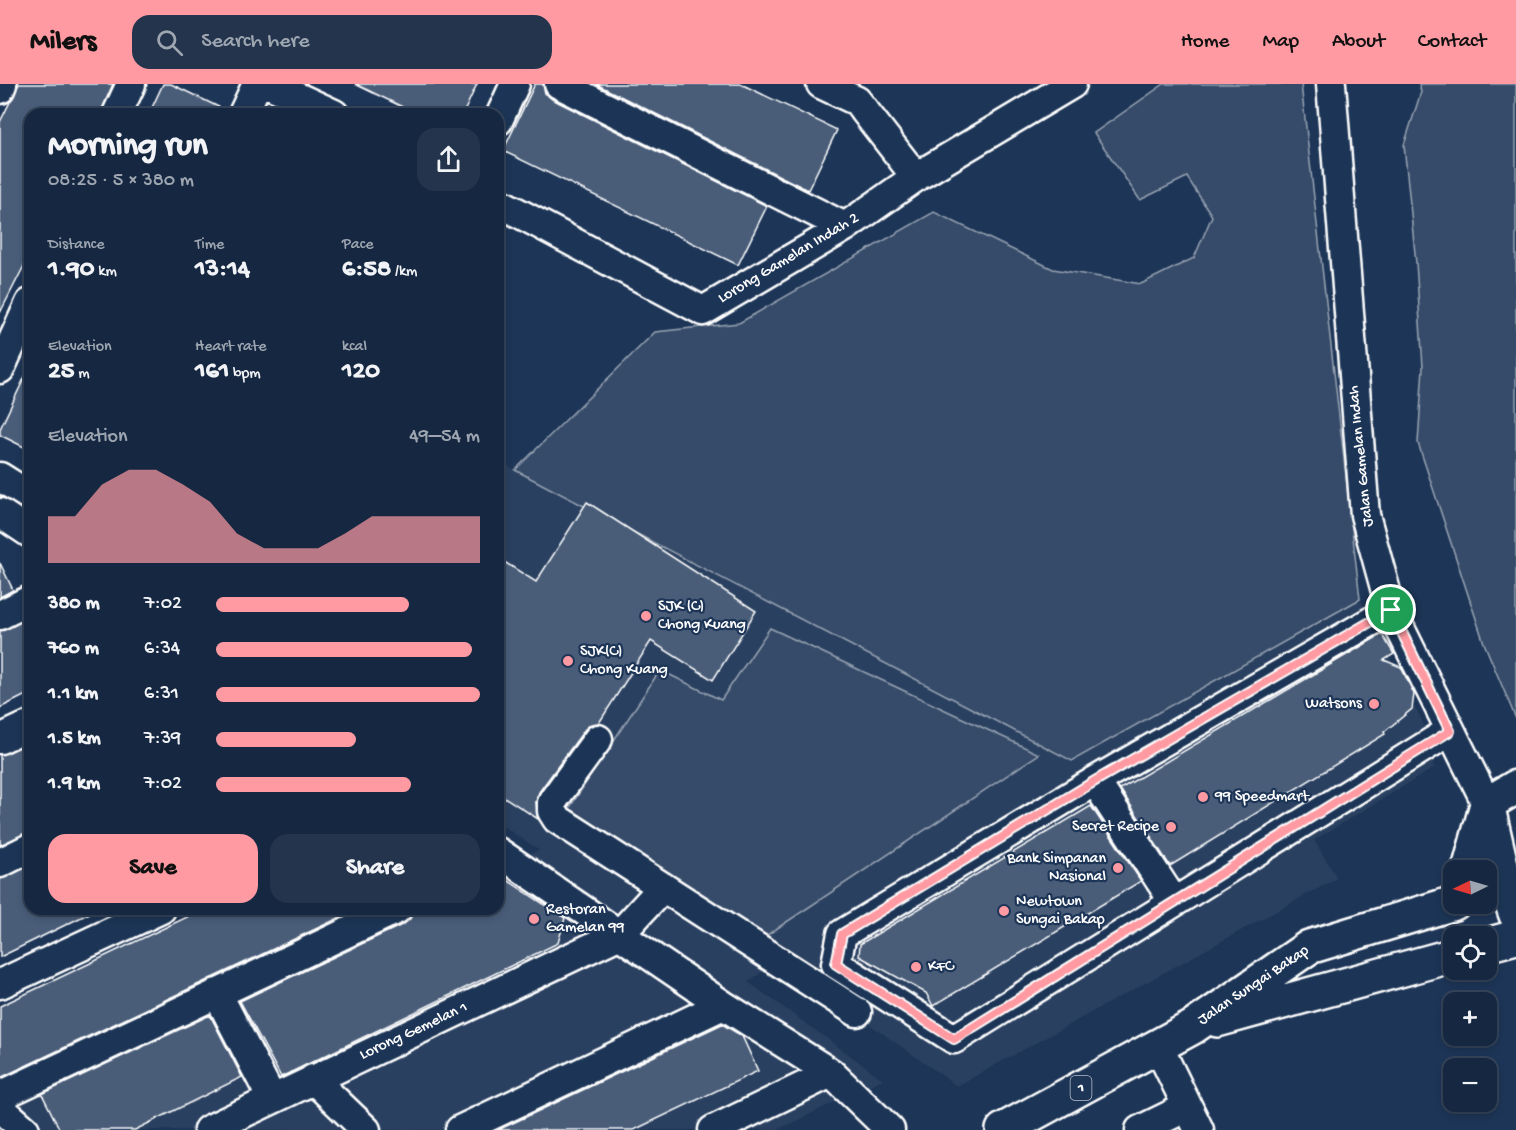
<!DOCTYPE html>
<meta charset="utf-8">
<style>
:root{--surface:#162841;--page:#23344c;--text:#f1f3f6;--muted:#9ea6b1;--line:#35445a;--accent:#ff9aa2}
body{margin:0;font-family:"Gochi Hand",sans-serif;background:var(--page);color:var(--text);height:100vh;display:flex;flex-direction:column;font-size:22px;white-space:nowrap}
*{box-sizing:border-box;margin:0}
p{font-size:20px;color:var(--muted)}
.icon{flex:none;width:33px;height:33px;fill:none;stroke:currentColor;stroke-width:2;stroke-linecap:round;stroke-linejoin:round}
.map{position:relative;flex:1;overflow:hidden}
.panel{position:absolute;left:24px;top:24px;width:480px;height:807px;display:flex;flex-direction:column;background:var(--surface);border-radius:18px;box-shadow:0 3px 9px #0003,0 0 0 2px var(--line)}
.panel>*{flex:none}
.needle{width:39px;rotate:265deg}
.controls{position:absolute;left:1443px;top:776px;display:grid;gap:12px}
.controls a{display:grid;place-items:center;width:54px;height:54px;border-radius:12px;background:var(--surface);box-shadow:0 3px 9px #0003,0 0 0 2px var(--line);font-size:30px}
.pin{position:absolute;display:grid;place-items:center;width:51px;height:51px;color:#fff;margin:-26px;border:3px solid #fff;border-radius:50%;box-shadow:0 2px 6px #0007}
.round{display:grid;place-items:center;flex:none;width:63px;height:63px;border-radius:18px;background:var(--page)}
.headline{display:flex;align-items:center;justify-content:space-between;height:102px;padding:0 24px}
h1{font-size:33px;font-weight:700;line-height:45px}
.figures{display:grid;grid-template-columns:repeat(3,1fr);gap:9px;height:102px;padding:6px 24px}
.figures div{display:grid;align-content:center}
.figures b{font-size:26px;font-weight:700}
.figures small{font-size:16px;font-weight:400}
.figures p{font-size:16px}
.chart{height:168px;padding:12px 24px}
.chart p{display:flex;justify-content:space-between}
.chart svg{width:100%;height:108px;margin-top:6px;fill:var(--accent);opacity:.7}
.action{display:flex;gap:12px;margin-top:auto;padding:12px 24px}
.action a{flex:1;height:69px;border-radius:18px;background:var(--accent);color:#111;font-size:24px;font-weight:700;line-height:69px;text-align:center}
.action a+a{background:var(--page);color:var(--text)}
ul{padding:0 24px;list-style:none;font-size:20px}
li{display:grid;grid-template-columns:96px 72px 1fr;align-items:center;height:45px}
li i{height:15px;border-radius:8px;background:var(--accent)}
header{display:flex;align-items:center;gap:36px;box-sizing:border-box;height:84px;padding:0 30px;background:var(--accent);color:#111}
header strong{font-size:28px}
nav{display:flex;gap:33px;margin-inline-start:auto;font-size:21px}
.search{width:420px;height:54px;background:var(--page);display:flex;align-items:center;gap:15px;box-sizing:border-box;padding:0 21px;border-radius:18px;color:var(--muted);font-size:22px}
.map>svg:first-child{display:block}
</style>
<header>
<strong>Milers</strong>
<div class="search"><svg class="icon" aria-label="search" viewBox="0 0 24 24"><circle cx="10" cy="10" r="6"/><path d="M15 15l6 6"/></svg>Search here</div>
<nav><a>Home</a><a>Map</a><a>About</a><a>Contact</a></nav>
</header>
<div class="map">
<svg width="1516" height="1046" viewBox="0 0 1516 1046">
<rect width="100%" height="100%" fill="#1d3557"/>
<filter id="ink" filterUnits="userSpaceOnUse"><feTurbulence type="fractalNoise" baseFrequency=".0167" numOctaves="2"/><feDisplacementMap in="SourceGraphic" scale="12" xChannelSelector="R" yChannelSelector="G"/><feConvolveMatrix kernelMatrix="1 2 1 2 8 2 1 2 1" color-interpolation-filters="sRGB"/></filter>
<g filter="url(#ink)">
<!-- built -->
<path fill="#2a4161" d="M498 377 1072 677 1360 515 1423 639 1434 684 1314 756 1337 794 957 1002 779 876 748 898 883 995 777 1046H15L0 1027 411 825H498V785L539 766 498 739Z"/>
<!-- green -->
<path fill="#364b69" stroke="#9aa5b4" stroke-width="1.5" d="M1164 0H1301L1360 515 1072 677 515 386 655 248 739 239 934 128 1053 185 1141 200 1194 174 1212 132 1187 93 1140 116 1094 49Z
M1419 0H1516V635L1484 559 1418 359 1423 283 1416 179 1404 61 1421 8Z
M770 544 1039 670 752 861 557 743 660 586 721 616Z"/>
<!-- building -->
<path fill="#4a5d79" stroke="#fff" stroke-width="1.5" d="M19 0H113L100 30H30V170L0 229V38Z
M163 0H171L227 27V30H149Z
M355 0H477L463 30H417Z
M535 0H543L545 9 552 15 767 122 738 181 503 67Z
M596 0H741L837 46 808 106Z
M30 282V366L0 351V345Z
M587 418 756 527 713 596 651 557 599 639 591 640 585 645 539 708 536 718 538 735 498 709V474L536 498Z
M0 479 13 506 0 513Z
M28 535 30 539V609L0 624V547Z
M1382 550 1394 570 1384 576 1401 583 1414 610 1412 625 1384 648 1385 650 1170 782 1120 705Z
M30 659V748L0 761V671Z
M1091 722 1141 797 933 922 926 909 859 872 860 860Z
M30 782V825H98L0 873V795Z
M498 790 565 834 558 859 281 993 240 917 404 840 411 834 413 825H498Z
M204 825H358L0 994V922Z
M210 931 242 993 135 1046H60L42 1010Z
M722 940 742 952 758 987 634 1046H498Z"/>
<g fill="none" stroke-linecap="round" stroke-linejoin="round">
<!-- minor casing -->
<g stroke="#fff" stroke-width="33">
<path id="minor" d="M269 0 334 30
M559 0 845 143
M821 0 857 17 916 93
M1331 0 1365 431 1391 526 1487 720
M0 5 2 0
M117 30 131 0
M243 30 257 0
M498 37 515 0
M498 118 703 227 845 143 916 93 1072 0
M0 285 30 219
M0 393 30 412
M0 429 30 449
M1391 526 1095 697 842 850 836 880 954 955 1450 647
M0 531 30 516
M0 655 30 641
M598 655 552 718V727L557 735 857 928
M1095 697 1174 818
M498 768 723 921 831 989 890 1046
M0 779 30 764
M0 900 161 825
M217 909 272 1015
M1158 962 1199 1046
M313 995 366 1046
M0 1012 397 825
M0 1024 25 1046
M208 1046 620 850 663 803
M460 1046 723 921
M713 1046 831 989
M1140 1046 1187 1023"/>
</g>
<!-- major casing -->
<g stroke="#fff" stroke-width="38">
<path id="major" d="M1487 720 1506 803 1516 831
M1487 720 1516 703"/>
</g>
<!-- highway casing -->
<g stroke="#fff" stroke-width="38">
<path id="highway" d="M1469 786 1487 720
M1486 809 1516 800
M1486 861 1516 853
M1217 936 1454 871
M1003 1046 1193 943 1309 863 1454 819"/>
</g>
<!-- minor -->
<use href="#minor" stroke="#1d3557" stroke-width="28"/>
<!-- major -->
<use href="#major" stroke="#1d3557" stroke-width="33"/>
<!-- highway -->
<use href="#highway" stroke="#1d3557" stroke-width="33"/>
</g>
</g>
<g fill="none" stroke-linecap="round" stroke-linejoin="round" filter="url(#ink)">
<!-- route casing -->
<g stroke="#fff" stroke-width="12">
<path id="route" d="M1391 526 1450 647 954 955 836 880 842 850 1095 697Z"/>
</g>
<!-- route -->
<use href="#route" stroke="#ff9aa2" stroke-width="8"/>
</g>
<!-- markers -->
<g fill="#ff9aa2" stroke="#1d3557" stroke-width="2">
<circle cx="646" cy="532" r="6"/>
<circle cx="568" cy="577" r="6"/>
<circle cx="1374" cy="620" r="6"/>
<circle cx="1203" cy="713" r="6"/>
<circle cx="1171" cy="743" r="6"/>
<circle cx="1118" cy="784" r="6"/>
<circle cx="1004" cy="827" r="6"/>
<circle cx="534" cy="835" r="6"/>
<circle cx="916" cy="883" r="6"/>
</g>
<g text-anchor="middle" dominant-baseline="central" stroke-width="4.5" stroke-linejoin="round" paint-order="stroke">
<!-- shield labels -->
<rect fill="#1d3557" stroke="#bbc2cd" stroke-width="1.5" x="1070.5" y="992" width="21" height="24" rx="4.5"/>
<g font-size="15" font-weight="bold" fill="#fff">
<text x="1081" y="1004">1</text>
</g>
<!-- street labels -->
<g font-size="16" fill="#fff" stroke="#1d3557">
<text transform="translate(789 175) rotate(-31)">Lorong Gamelan Indah 2</text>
<text transform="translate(1362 372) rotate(-96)">Jalan Gamelan Indah</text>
<text transform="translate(1254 902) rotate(-34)">Jalan Sungai Bakap</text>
<text transform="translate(414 948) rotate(-25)">Lorong Gemelan 1</text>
</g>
<!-- poi labels -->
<g font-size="16" fill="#fff" stroke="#1d3557" text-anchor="start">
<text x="658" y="523">SJK (C)<tspan x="658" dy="18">Chong Kuang</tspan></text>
<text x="580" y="568">SJK(C)<tspan x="580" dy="18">Chong Kuang</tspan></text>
<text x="1362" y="620" text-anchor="end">Watsons</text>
<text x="1215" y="713">99 Speedmart</text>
<text x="1159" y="743" text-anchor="end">Secret Recipe</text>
<text x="1106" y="775" text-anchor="end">Bank Simpanan<tspan x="1106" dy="18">Nasional</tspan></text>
<text x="1016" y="818">Newtown<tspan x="1016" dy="18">Sungai Bakap</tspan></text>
<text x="546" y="826">Restoran<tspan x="546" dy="18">Gamelan 99</tspan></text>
<text x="928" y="883">KFC</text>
</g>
</g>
</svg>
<div class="controls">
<a><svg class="needle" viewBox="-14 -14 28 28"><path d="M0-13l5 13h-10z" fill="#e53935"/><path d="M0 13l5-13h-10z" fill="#9ea6b1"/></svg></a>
<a><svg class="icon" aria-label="locate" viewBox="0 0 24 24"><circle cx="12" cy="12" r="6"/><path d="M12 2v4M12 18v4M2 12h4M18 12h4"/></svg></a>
<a>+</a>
<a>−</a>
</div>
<div class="pin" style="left:1391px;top:526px;background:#1e9e55"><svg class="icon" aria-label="arrive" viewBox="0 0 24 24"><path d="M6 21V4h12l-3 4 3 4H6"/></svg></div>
<section class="panel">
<div class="headline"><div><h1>Morning run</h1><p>08:25 · 5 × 380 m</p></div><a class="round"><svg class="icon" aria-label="share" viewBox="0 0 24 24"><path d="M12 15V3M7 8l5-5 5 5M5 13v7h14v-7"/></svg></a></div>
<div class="figures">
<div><p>Distance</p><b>1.90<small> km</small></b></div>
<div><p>Time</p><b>13:14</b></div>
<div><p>Pace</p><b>6:58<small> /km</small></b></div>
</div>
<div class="figures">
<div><p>Elevation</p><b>25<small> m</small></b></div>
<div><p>Heart rate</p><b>161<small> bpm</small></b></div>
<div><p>kcal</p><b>120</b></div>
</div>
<div class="chart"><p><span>Elevation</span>49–54 m</p>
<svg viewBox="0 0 160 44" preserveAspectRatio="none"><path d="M0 44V25L10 25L20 12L30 6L40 6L50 12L60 19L70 32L80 38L90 38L100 38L110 32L120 25L130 25L140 25L150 25L160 25V44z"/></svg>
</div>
<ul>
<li><b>380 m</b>7:02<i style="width:73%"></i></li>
<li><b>760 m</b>6:34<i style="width:97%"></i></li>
<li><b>1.1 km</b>6:31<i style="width:100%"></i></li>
<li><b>1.5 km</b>7:39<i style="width:53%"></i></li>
<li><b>1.9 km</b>7:02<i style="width:74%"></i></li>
</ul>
<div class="action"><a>Save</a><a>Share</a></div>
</section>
</div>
